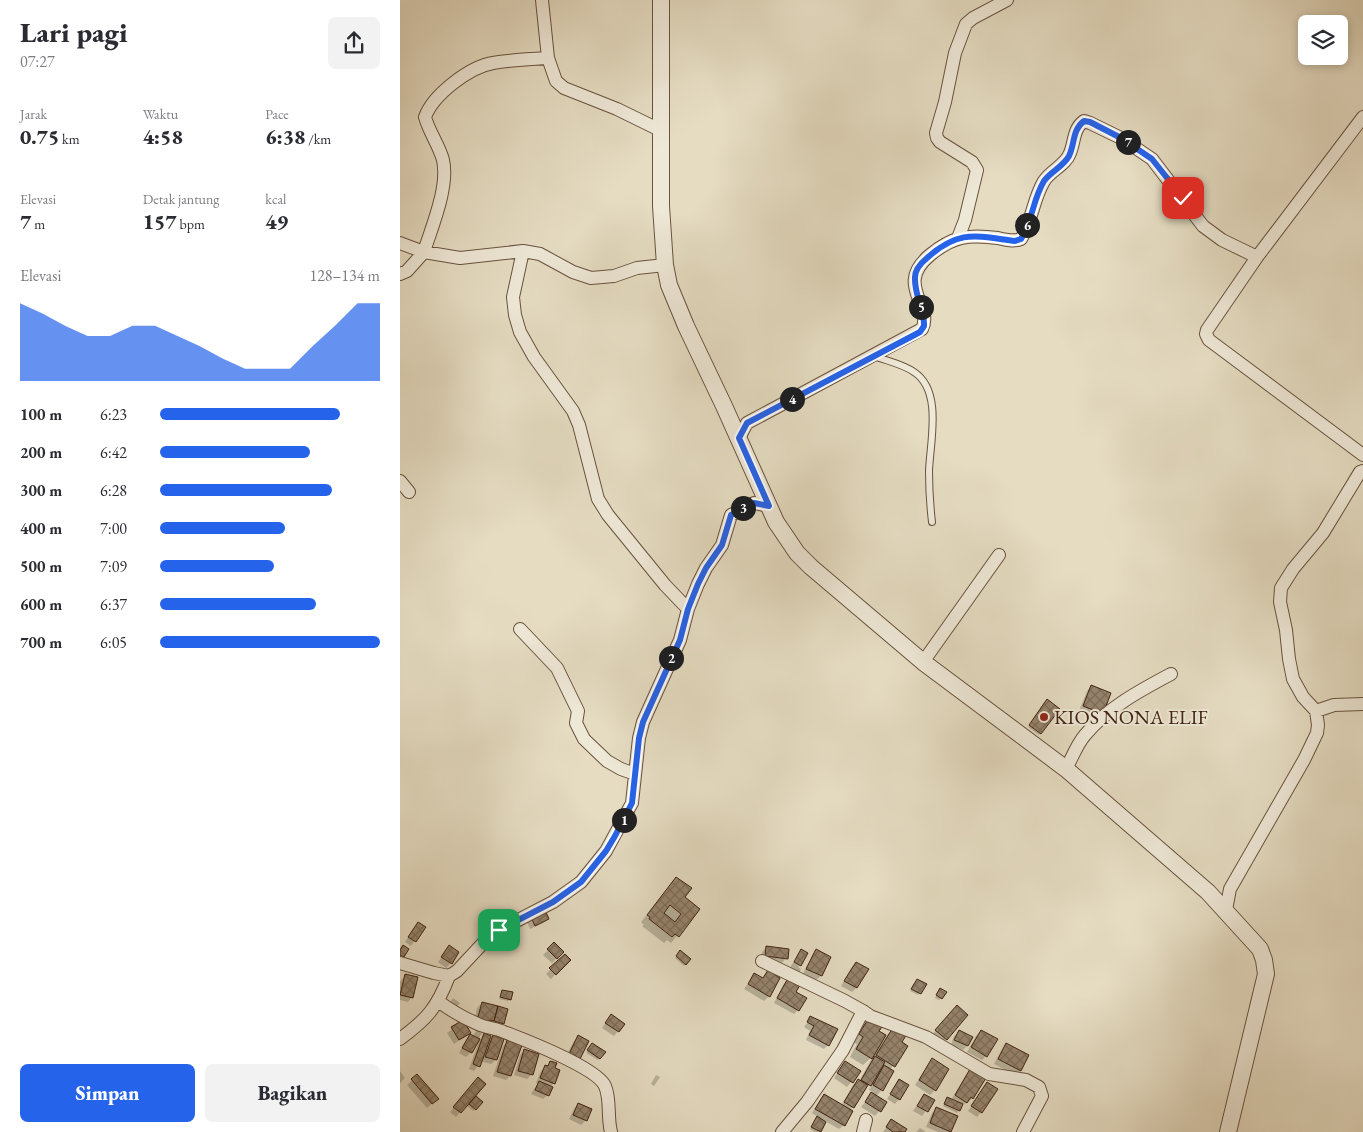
<!DOCTYPE html>
<html lang="id">
<meta charset="utf-8">
<style>
:root{--surface:#fff;--page:#f2f2f3;--text:#2b2b33;--muted:#7c7c81;--accent:#2563eb}
body{margin:0;font-family:"EB Garamond",serif;background:var(--page);color:var(--text);height:100vh;display:flex;flex-direction:column;font-size:19px;white-space:nowrap}
*{box-sizing:border-box;margin:0}
p{font-size:16px;color:var(--muted)}
.icon{flex:none;width:28px;height:28px;fill:none;stroke:currentColor;stroke-width:2;stroke-linecap:round;stroke-linejoin:round}
.map{position:relative;flex:1;overflow:hidden}
.panel{display:flex;flex-direction:column;background:var(--surface);width:400px}
.panel>*{flex:none}
.buttons{position:absolute;left:898px;top:15px;display:grid;gap:10px}
.buttons a{display:grid;place-items:center;width:50px;height:50px;border-radius:8px;background:var(--surface);box-shadow:0 2px 8px #0003;font-size:25px}
.pin{position:absolute;display:grid;place-items:center;width:42px;height:42px;color:#fff;margin:-21px;border-radius:10px;box-shadow:0 2px 8px #0006}
.km{position:absolute;width:25px;height:25px;margin:-12px;border-radius:50%;background:#222;color:#fff;font-size:14px;line-height:25px;text-align:center}
.round{display:grid;place-items:center;flex:none;width:52px;height:52px;border-radius:8px;background:var(--page)}
.summary{display:flex;align-items:center;justify-content:space-between;height:85px;padding:0 20px}
h1{font-size:28px;font-weight:800;line-height:38px}
.metrics{display:grid;grid-template-columns:repeat(3,1fr);gap:8px;height:85px;padding:5px 20px}
.metrics div{display:grid;align-content:center}
.metrics b{font-size:21px;font-weight:800}
.metrics small{font-size:14px;font-weight:400}
.metrics p{font-size:14px}
.chart{height:140px;padding:10px 20px}
.chart p{display:flex;justify-content:space-between}
.chart svg{width:100%;height:90px;margin-top:5px;fill:var(--accent);opacity:.7}
.button{display:flex;gap:10px;margin-top:auto;padding:10px 20px}
.button a{flex:1;height:58px;border-radius:8px;background:var(--accent);color:#fff;font-size:20px;font-weight:800;line-height:58px;text-align:center}
.button a+a{background:var(--page);color:var(--text)}
ul{padding:0 20px;list-style:none;font-size:16px}
li{display:grid;grid-template-columns:80px 60px 1fr;align-items:center;height:38px}
li i{height:12px;border-radius:6px;background:var(--accent)}
main{display:flex;flex:1;min-height:0}
.map>svg:first-child{display:block}
</style>
<main>
<section class="panel">
<div class="summary"><div><h1>Lari pagi</h1><p>07:27</p></div><a class="round"><svg class="icon" aria-label="share" viewBox="0 0 24 24"><path d="M12 15V3M7 8l5-5 5 5M5 13v7h14v-7"/></svg></a></div>
<div class="metrics">
<div><p>Jarak</p><b>0.75<small> km</small></b></div>
<div><p>Waktu</p><b>4:58</b></div>
<div><p>Pace</p><b>6:38<small> /km</small></b></div>
</div>
<div class="metrics">
<div><p>Elevasi</p><b>7<small> m</small></b></div>
<div><p>Detak jantung</p><b>157<small> bpm</small></b></div>
<div><p>kcal</p><b>49</b></div>
</div>
<div class="chart"><p><span>Elevasi</span>128–134 m</p>
<svg viewBox="0 0 160 44" preserveAspectRatio="none"><path d="M0 44V6L10 11L20 17L30 22L40 22L50 17L60 17L70 22L80 27L90 33L100 38L110 38L120 38L130 27L140 17L150 6L160 6V44z"/></svg>
</div>
<ul>
<li><b>100 m</b>6:23<i style="width:82%"></i></li>
<li><b>200 m</b>6:42<i style="width:68%"></i></li>
<li><b>300 m</b>6:28<i style="width:78%"></i></li>
<li><b>400 m</b>7:00<i style="width:57%"></i></li>
<li><b>500 m</b>7:09<i style="width:52%"></i></li>
<li><b>600 m</b>6:37<i style="width:71%"></i></li>
<li><b>700 m</b>6:05<i style="width:100%"></i></li>
</ul>
<div class="button"><a>Simpan</a><a>Bagikan</a></div>
</section>
<div class="map">
<svg width="963" height="1132" viewBox="0 0 963 1132">
<defs>
<pattern id="building-cross-hatch" width="8" height="8" patternUnits="userSpaceOnUse" patternTransform="scale(1.25)"><rect width="8" height="8" fill="#96846e"/><path d="M0 0l8 8M0 8l8-8" fill="none" stroke="#7c6c59"/></pattern>
</defs>
<rect width="100%" height="100%" fill="#e5dcc2"/>
<filter id="stains"><feTurbulence type="fractalNoise" baseFrequency=".004" numOctaves="4"/><feColorMatrix values="0 0 0 0 .2 0 0 0 0 .09 0 0 0 0 .02 0 0 0 .5 -.17"/></filter>
<radialGradient id="worn" r=".72"><stop offset=".6" stop-color="#630" stop-opacity="0"/><stop offset="1" stop-color="#630" stop-opacity=".3"/></radialGradient>
<!-- shadow -->
<path fill="#0003" d="M692 686 709 693 697 718 679 711 687 691Z
M646 703 640 733 639 735 628 727Z
M276 878 283 898 298 910 271 943 267 940 264 943 242 926 244 925 241 922Z
M132 918 148 919 143 923 130 929 127 922Z
M14 928H24L11 946 5 942Z
M154 944 163 952 152 963 143 955Z
M49 947 51 963 46 968 38 962Z
M366 947 386 958 382 963 361 960 362 952Z
M416 951 429 957 421 976 416 980 403 974 412 956Z
M280 952 289 959 284 966 275 958Z
M399 952 400 965 398 967 401 969 398 976 387 973Z
M165 955 169 960 151 979 146 974Z
M456 963V988L452 992 441 986 451 968Z
M368 972 369 996 364 1001 344 989 354 975 362 979Z
M5 975 12 997 8 1002 0 1000V982Z
M388 980 394 993 398 1010 394 1014 374 1003 384 984Z
M516 982 525 985 518 995 510 991Z
M103 991 110 999 108 1001 99 999Z
M538 991 541 998 539 1000 535 998Z
M53 998 60 1003 56 1008 49 1004Z
M82 1003 103 1023 98 1028 74 1022 77 1008Z
M552 1011 546 1039 542 1044 532 1035Z
M411 1018 428 1045 424 1049 406 1040 410 1031 404 1027Z
M62 1021 70 1033 54 1044 47 1033Z
M207 1021 218 1031 214 1036 202 1028Z
M468 1021 478 1031 486 1036 494 1028 500 1042 506 1046 490 1070 482 1090 476 1096 486 1103 475 1116 461 1107 473 1092 469 1090 473 1082 464 1089 450 1111 444 1125 439 1129 425 1121 419 1132H414L410 1129 418 1117 412 1113 420 1100 424 1096 441 1106 453 1085 458 1081 459 1082 473 1056 463 1065 450 1057 457 1044 453 1042 461 1028Z
M77 1030 82 1033 71 1052 66 1057 59 1053 66 1040 70 1035 72 1037Z
M581 1031 586 1056 582 1060 567 1052 576 1036Z
M559 1032 567 1046 563 1050 551 1045 554 1036Z
M84 1035 87 1042 93 1036 96 1060 91 1064 80 1061 78 1066 74 1071 69 1069 79 1041Z
M178 1037 174 1063 165 1058 174 1041Z
M108 1041 110 1076 106 1080 93 1076 103 1046Z
M606 1045 628 1056 620 1071 615 1075 594 1064 602 1049Z
M191 1046 199 1058 198 1060 186 1053Z
M124 1051 132 1074 127 1079 114 1075 120 1055Z
M532 1060 535 1090 530 1095 515 1085Z
M151 1062 153 1069 154 1083 150 1087 148 1095 143 1099 131 1094 138 1083H136L141 1071Z
M441 1067 459 1072 447 1087 434 1078Z
M0 1071 5 1078 0 1083Z
M571 1071 584 1079 572 1099 561 1106 557 1113 543 1106 547 1098 551 1100 566 1075Z
M256 1075 260 1077 254 1086 251 1084Z
M17 1076 37 1099 27 1108 7 1085Z
M499 1081V1099L495 1104 487 1099Z
M74 1083 71 1100 81 1102 73 1111 66 1105 56 1117 50 1112Z
M587 1084 581 1112 577 1117 568 1111Z
M524 1095 533 1101 522 1116 513 1111Z
M178 1104 186 1120 181 1125 169 1119 174 1109Z
M537 1108 550 1131 549 1132H538L526 1127 532 1113Z
M491 1121 503 1132H483Z
M520 1128 526 1132H516Z"/>
<!-- building -->
<path fill="url(#building-cross-hatch)" stroke="#402412" fill-rule="evenodd" d="M691 685 711 693 703 714 683 706Z
M647 699 660 709 641 734 629 725Z
M276 877 292 888 285 897 300 909 279 937 275 934 272 937 249 919 250 917 247 915ZM270 905 281 914 275 922 264 913Z
M145 910 149 919 135 926 131 917Z
M18 922 26 927 16 942 8 937Z
M154 942 164 952 157 959 147 949Z
M3 945 9 949 4 957 0 955V950Z
M49 945 59 952 52 964 41 957Z
M366 946 389 949 388 959 365 956Z
M401 949 408 953 401 966 394 962Z
M416 949 431 957 422 976 406 969Z
M280 950 291 959 286 965 276 956Z
M165 954 171 960 156 975 149 968Z
M456 962 469 969 457 988 444 981Z
M368 970 380 978 370 997 348 984 354 973 363 978Z
M5 974 18 977 13 998 0 995Z
M388 978 400 985 396 992 407 998 399 1011 377 998Z
M517 979 527 984 521 994 511 989Z
M540 988 547 992 542 999 536 995Z
M102 990 113 992 111 1000 100 997Z
M82 1002 98 1006 94 1021 90 1020 89 1025 78 1022 80 1018 78 1017Z
M557 1005 568 1015 547 1040 535 1030Z
M98 1006 108 1009 104 1024 94 1021Z
M211 1014 225 1024 219 1032 205 1023Z
M410 1016 438 1029 429 1046 409 1035 414 1026 407 1022Z
M468 1019 482 1027 479 1031 486 1035 472 1059 456 1049 463 1037 459 1034Z
M63 1020 71 1033 59 1040 51 1027Z
M494 1026 507 1034 502 1042 508 1046 495 1067 476 1055Z
M559 1030 573 1037 568 1046 554 1040Z
M581 1030 598 1039 587 1057 571 1047Z
M84 1033 91 1036 80 1067 73 1064Z
M70 1034 80 1039 72 1053 62 1048Z
M93 1035 104 1039 97 1060 85 1057Z
M178 1035 189 1041 180 1059 169 1054Z
M107 1040 122 1045 111 1076 97 1072Z
M192 1043 206 1052 200 1059 187 1050Z
M606 1043 629 1055 621 1071 598 1059Z
M124 1049 139 1054 133 1075 118 1071Z
M475 1056 485 1062 471 1086 461 1080Z
M532 1058 549 1069 536 1091 519 1080Z
M150 1061 157 1063 155 1068 160 1070 155 1084 140 1078 145 1065 148 1066Z
M445 1061 461 1071 453 1083 437 1073Z
M484 1065 494 1071 483 1091 473 1085Z
M570 1069 586 1078 573 1099 571 1097 567 1103 555 1095Z
M17 1074 39 1099 32 1104 11 1079Z
M78 1077 86 1084 61 1113 53 1107Z
M458 1079 468 1085 454 1108 444 1102Z
M499 1079 509 1085 500 1100 490 1094Z
M139 1081 153 1087 149 1096 135 1090Z
M587 1082 598 1089 582 1113 571 1106Z
M471 1092 487 1102 481 1112 465 1102Z
M424 1094 453 1111 445 1126 415 1109Z
M524 1094 535 1100 528 1112 517 1106Z
M76 1096 83 1102 76 1110 69 1104Z
M547 1097 563 1104 560 1111 544 1104Z
M178 1103 192 1109 187 1121 173 1115Z
M536 1107 558 1116 551 1132 530 1123Z
M417 1116 426 1122 421 1132 411 1127Z
M491 1119 507 1129 505 1132H493L486 1127Z"/>
<g fill="none" stroke-linecap="round" stroke-linejoin="round">
<!-- service casing -->
<g stroke="#69523e" stroke-width="8">
<path id="service" d="M474 356C487 361 503 364 514 372 543 391 530 442 529 471 529 488 530 505 532 522"/>
</g>
<!-- minor casing -->
<g stroke="#69523e" stroke-width="14">
<path id="minor" d="M142 0 148 58 156 81 164 88 217 109 262 131
M558 238 565 220 577 170 572 162 540 142 537 138 536 133 545 102 555 53 566 24 573 18 607 0
M0 243 24 252C32 226 49 187 43 160 39 145 29 132 25 117 33 95 69 67 93 63 111 60 130 59 148 58
M123 251 113 297 115 315 120 332 134 357 173 411 179 425 198 499 208 515 265 585 288 609
M857 257 963 117
M0 274 7 271 24 252 60 258 123 251 140 254 173 272 191 278 214 276 237 268 265 265
M339 438 347 423 522 329C534 306 494 285 530 255 553 236 569 234 598 238 606 240 614 242 621 239 632 222 633 199 644 181 651 170 666 165 670 153 675 141 673 129 684 121L690 123 721 138 752 159 803 226 822 240 857 257 807 330 806 334 809 340 963 455
M0 481 9 492
M120 629 157 668 178 711 176 723 184 739 207 761 221 769 235 774
M523 662 599 555
M916 711 934 705 963 704
M666 769C672 758 677 744 685 735 707 708 741 690 771 674
M826 910 830 889 904 760 917 733 918 725 916 711 903 697 893 679 889 659 886 630 880 602 881 588 893 569 923 533 960 472 963 471
M362 961 445 1001 463 1011
M0 963 34 973 49 976 57 971 85 941 99 930 153 902 181 882 206 851 232 803 239 738 243 722 280 640 288 609 298 584 306 568 322 545 331 515 354 503 369 506
M38 1001C50 1010 64 1018 78 1024 86 1028 96 1028 104 1032 125 1040 197 1068 205 1086 211 1100 207 1117 211 1132
M0 1039C27 1019 37 1008 49 976
M382 1132 407 1102 443 1050 463 1011 470 1016 526 1037 589 1074 626 1080 639 1087 642 1096 623 1132
M463 1132 466 1120"/>
</g>
<!-- tertiary casing -->
<g stroke="#69523e" stroke-width="18">
<path id="tertiary" d="M261 0V206L265 265 269 285 286 326 324 406 376 522 397 553 411 567 523 662 666 769 808 892 860 949 864 960 866 974 828 1132"/>
</g>
<!-- service -->
<use href="#service" stroke="#eee8d7" stroke-width="6"/>
<!-- minor -->
<use href="#minor" stroke="#eee8d7" stroke-width="12"/>
<!-- tertiary -->
<use href="#tertiary" stroke="#eee8d7" stroke-width="16"/>
</g>
<g fill="none" stroke-linecap="round" stroke-linejoin="round">
<!-- route casing -->
<g stroke="#fff" stroke-width="10">
<path id="route" d="M99 930 153 902 181 882 206 851 215 836 232 803 239 738 243 722 280 640 288 609 298 584 306 568 322 545 331 515 354 503 369 506 339 438 347 423 520 332 524 326V323C523 308 514 293 515 277 515 269 521 263 527 258 559 229 576 236 615 241L621 239C632 222 633 199 644 181 651 171 663 167 669 156 675 144 672 130 684 121L690 122 721 138 752 159 783 198"/>
</g>
<!-- route -->
<use href="#route" stroke="#2563eb" stroke-width="6"/>
</g>
<!-- markers -->
<circle fill="#8f2418" stroke="#eee8d7" stroke-width="2" cx="644" cy="717" r="5"/>
<g text-anchor="middle" dominant-baseline="central" stroke-width="4" stroke-linejoin="round" paint-order="stroke">
<!-- poi labels -->
<g font-size="20" fill="#402412" stroke="#eee8d7" text-anchor="start">
<text x="654" y="717">KIOS NONA ELIF</text>
</g>
</g>
<rect width="100%" height="100%" filter="url(#stains)"/>
<rect width="100%" height="100%" fill="url(#worn)"/>
</svg>
<div class="buttons">
<a><svg class="icon" aria-label="layers" viewBox="0 0 24 24"><path d="M12 4l9 5-9 5-9-5zM3 14l9 5 9-5"/></svg></a>
</div>
<div class="pin" style="left:99px;top:930px;background:#1e9e55"><svg class="icon" aria-label="arrive" viewBox="0 0 24 24"><path d="M6 21V4h12l-3 4 3 4H6"/></svg></div>
<div class="pin" style="left:783px;top:198px;background:#d93025"><svg class="icon" aria-label="check" viewBox="0 0 24 24"><path d="M5 12l5 5 9-10"/></svg></div>
<b class="km" style="left:224px;top:820px">1</b>
<b class="km" style="left:271px;top:658px">2</b>
<b class="km" style="left:343px;top:508px">3</b>
<b class="km" style="left:392px;top:399px">4</b>
<b class="km" style="left:521px;top:307px">5</b>
<b class="km" style="left:627px;top:225px">6</b>
<b class="km" style="left:728px;top:142px">7</b>
</div>
</main>
